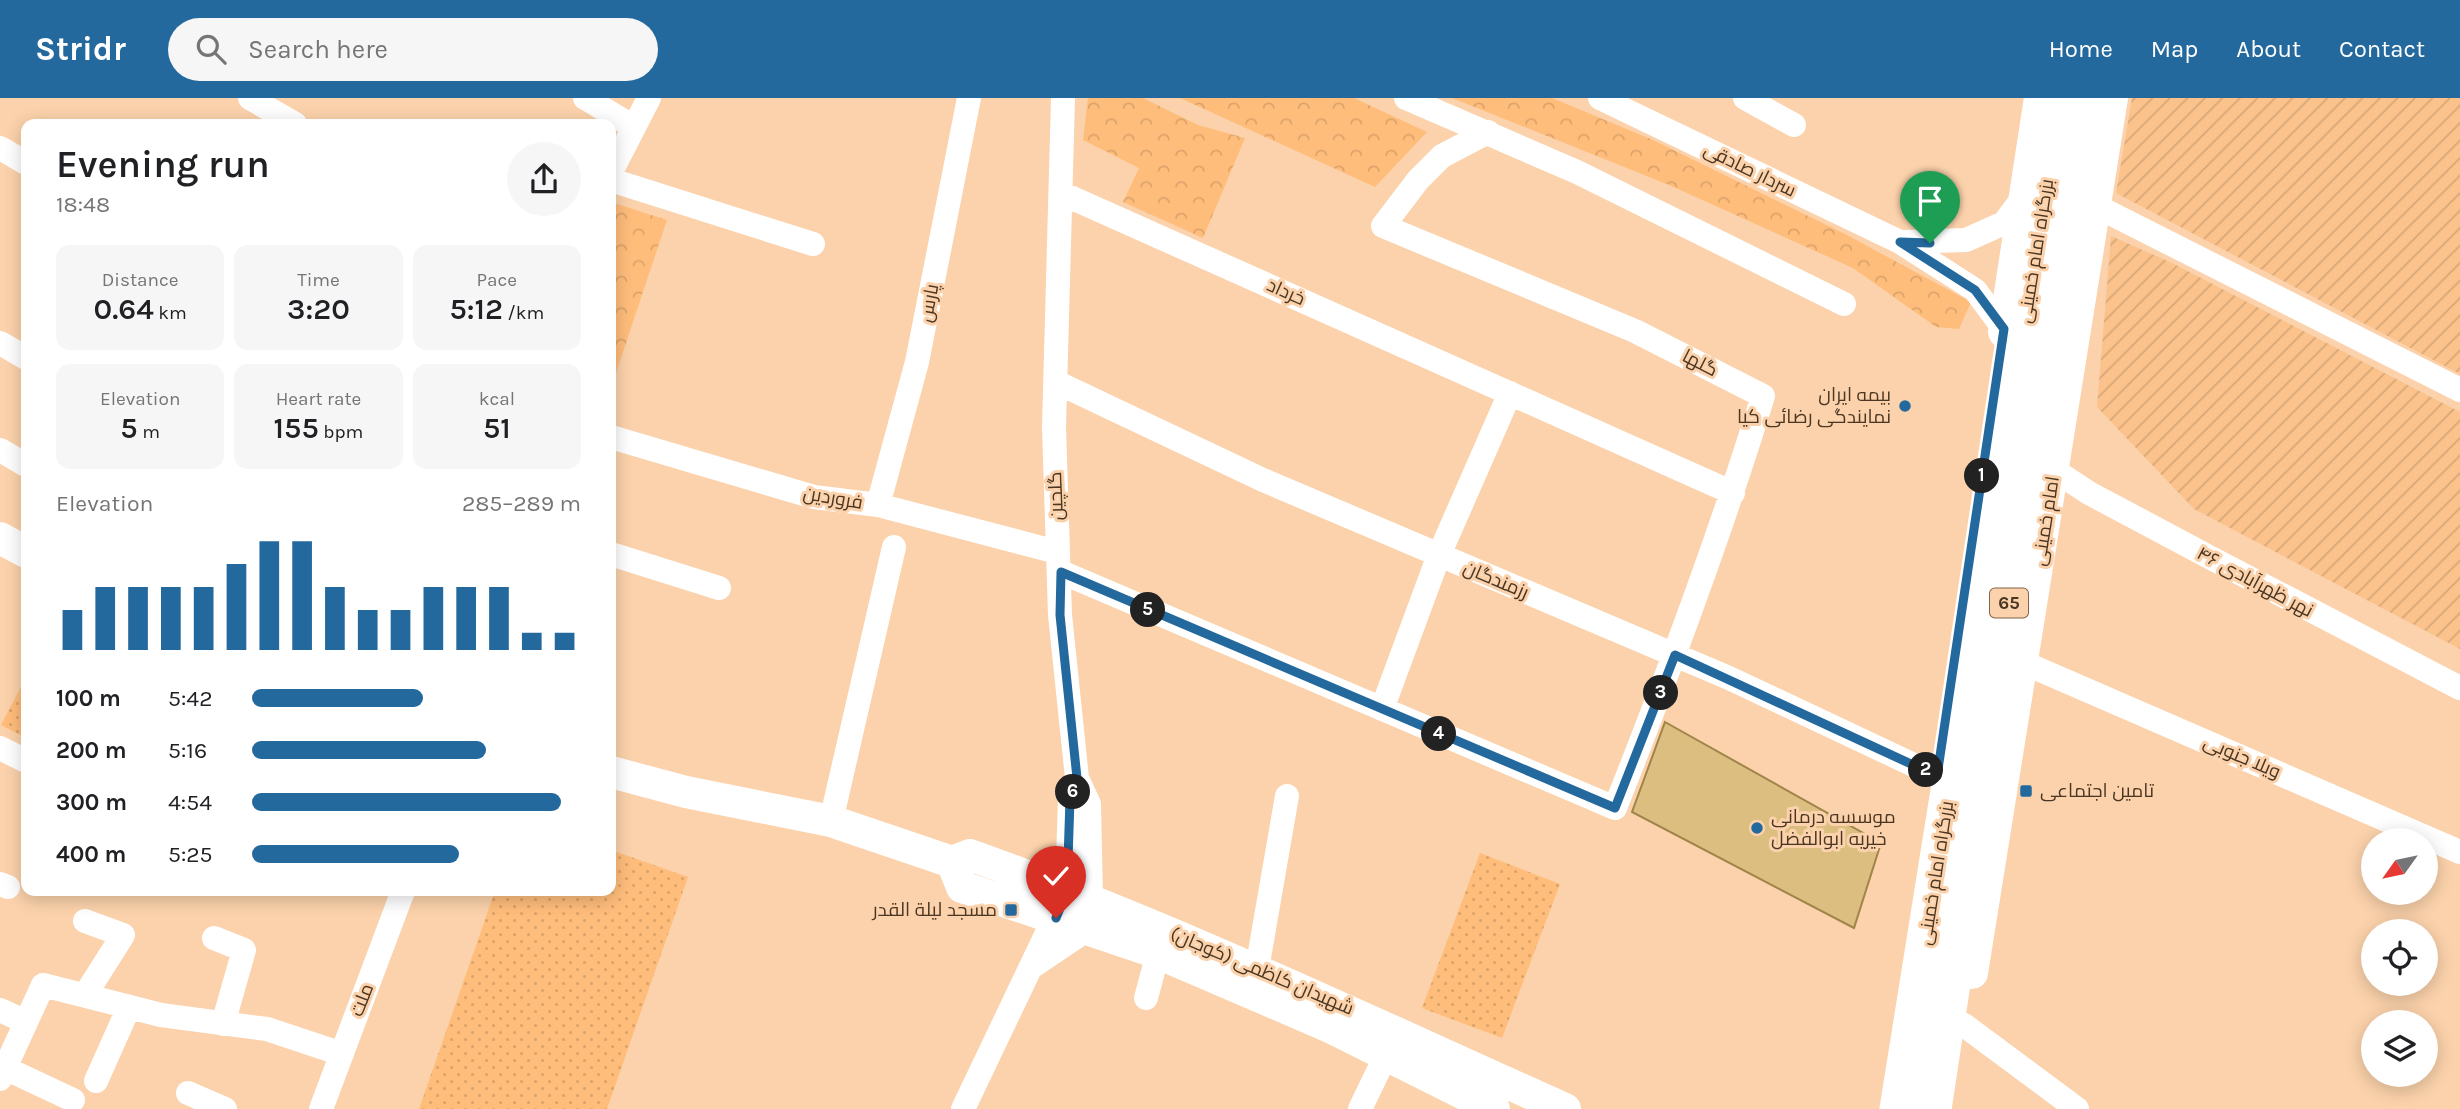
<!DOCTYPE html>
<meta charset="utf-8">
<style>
:root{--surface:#fff;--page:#f6f6f6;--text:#202124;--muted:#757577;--accent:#24699e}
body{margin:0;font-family:Karla,Cairo,sans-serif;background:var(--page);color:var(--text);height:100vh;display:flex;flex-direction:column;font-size:26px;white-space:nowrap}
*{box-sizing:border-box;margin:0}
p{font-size:23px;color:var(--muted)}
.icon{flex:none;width:38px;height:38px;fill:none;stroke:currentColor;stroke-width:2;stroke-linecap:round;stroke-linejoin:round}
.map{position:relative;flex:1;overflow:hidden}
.side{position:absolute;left:21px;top:21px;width:595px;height:777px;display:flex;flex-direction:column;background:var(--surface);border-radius:14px;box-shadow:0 4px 18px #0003}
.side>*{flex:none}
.needle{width:46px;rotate:237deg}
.controls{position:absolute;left:2361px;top:730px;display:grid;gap:14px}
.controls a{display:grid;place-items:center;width:77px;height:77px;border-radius:50%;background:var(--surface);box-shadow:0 4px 18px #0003;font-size:35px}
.pin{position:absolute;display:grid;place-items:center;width:60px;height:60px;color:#fff;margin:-72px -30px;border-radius:50% 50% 50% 0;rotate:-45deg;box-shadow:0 0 7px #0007}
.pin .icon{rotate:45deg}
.km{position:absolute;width:35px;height:35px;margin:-18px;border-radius:50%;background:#222;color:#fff;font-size:19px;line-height:35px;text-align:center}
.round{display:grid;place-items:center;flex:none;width:74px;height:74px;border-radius:37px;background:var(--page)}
.head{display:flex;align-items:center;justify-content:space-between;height:119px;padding:0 35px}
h1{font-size:38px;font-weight:600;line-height:52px}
.metrics{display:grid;grid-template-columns:repeat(3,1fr);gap:10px;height:119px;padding:7px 35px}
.metrics div{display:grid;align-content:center;border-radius:14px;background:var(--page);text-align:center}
.metrics b{font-size:30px;font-weight:600}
.metrics small{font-size:19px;font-weight:400}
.metrics p{font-size:19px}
.chart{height:196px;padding:14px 35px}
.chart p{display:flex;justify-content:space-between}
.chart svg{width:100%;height:126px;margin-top:7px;stroke:var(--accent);stroke-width:6}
ul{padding:0 35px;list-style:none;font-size:23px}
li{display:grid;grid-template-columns:112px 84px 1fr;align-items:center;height:52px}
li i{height:18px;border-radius:9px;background:var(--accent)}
header{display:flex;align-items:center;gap:42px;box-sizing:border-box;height:98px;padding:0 35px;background:var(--accent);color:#fff}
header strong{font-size:33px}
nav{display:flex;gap:38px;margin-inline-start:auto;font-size:24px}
.search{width:490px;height:63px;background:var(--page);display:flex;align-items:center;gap:18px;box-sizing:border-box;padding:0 24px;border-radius:38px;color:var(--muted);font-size:26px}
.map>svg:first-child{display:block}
</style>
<header>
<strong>Stridr</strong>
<div class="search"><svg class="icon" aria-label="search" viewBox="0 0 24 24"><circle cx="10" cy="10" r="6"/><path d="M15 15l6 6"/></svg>Search here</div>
<nav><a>Home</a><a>Map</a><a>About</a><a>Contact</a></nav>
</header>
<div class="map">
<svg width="2460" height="1011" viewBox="0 0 2460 1011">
<defs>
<pattern id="industrial-furrows" width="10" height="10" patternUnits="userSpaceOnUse" patternTransform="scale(1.75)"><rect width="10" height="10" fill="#fbc28b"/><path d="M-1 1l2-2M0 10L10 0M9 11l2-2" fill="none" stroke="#d9a778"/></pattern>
<pattern id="grass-dots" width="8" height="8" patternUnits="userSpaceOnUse" patternTransform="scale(1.75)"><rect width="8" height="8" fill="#ffbd7b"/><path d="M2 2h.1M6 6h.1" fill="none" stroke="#dca36a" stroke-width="1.8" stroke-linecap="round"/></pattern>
<pattern id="forest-crowns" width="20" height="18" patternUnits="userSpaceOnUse" patternTransform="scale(1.75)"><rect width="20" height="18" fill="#ffbd7b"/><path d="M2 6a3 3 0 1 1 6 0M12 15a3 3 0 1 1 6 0" fill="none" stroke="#dca36a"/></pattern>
</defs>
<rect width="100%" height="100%" fill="#fbd2ab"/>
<!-- industrial -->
<path fill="url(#industrial-furrows)" d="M2132 0H2460V276L2116 95Z
M2111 138 2172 165 2460 314V551L2194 411 2097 309Z"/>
<!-- grass -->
<path fill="url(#grass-dots)" d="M26 579V640L1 627Z
M611 752 688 779 607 1011H419L495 793H611Z
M1480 755 1560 786 1502 940 1422 910Z"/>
<!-- forest -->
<path fill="url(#forest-crowns)" d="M1088 0H1143L1198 27 1245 40 1203 140 1123 104 1139 70 1083 42Z
M1180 0H1354L1427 34 1375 89Z
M1452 0H1552L1653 42 1845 136 1971 204 1959 231 1936 229 1853 170 1669 87Z
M614 105 667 122 611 290V112Z"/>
<!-- building -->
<path fill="#dbbe80" stroke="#a08448" stroke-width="2" d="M1665 624 1881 745 1854 830 1632 714Z"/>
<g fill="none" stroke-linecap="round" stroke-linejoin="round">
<!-- minor -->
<path stroke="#fff" stroke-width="24" d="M250 0 295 26
M585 0 634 29
M1406 0 1577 74 1844 206
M1600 0 1900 144 1975 192 2004 231
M1745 0 1794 27
M0 50 26 65
M611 74 649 0
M611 82 813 146
M1061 95 1733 395
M2096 108 2460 292
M1904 144 1966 142 2004 125 2025 97
M0 245 26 260
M1056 284 1263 382 1729 580 1937 678
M611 339 814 399 878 407 1057 454
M0 352 26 367
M2054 372 2089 395 2211 460 2460 590
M878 407 917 264 969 0
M611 456 719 490
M1061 474 1615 710C1669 574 1720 438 1763 298L1635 233 1383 128 1418 82 1442 58 1488 34
M2022 564 2460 754
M1382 611 1439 457 1510 295
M0 650 26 663
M831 723 894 449
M0 786 8 789
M214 840 244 852 223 926
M1033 868 1088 831 1091 801 1089 706 1077 680
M1257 871 1287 698
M85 897 123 837 85 823
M1146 900 1158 855
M0 912 26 924
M1964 927 2077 1011
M5 970 73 1002
M0 981 43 887 161 917 267 931 342 956
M96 983 129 909
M188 995 225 1011
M321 1011 403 793
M963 1011 1067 793 1070 701 1077 680 1060 517 1054 329 1063 0
M1360 1011 1386 957"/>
<!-- major -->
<path stroke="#fff" stroke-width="32" d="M2004 234 2040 0
M0 440 26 454
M611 674 686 694 831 723 952 764 970 757C1174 830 1368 923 1565 1011
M952 764 962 789 1158 855 1330 929 1494 1011
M1972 875 2112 0"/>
<!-- highway -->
<path stroke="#fff" stroke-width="37" d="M1898 1011 2060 0
M1933 1011 2024 410 2092 0"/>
</g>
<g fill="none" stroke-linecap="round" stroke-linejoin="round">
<!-- route casing -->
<g stroke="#fff" stroke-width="14">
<path id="route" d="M1056 820 1067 793 1070 701 1077 680 1060 517 1061 474 1615 710 1675 557 1937 678 2004 231 1975 192 1900 144 1930 145"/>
</g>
<!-- route -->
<use href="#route" stroke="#24699e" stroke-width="9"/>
</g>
<!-- markers -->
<g fill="#24699e" stroke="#fbd2ab" stroke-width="2.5">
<circle cx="1905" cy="308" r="7"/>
<rect x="2019" y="686" width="14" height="14" rx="3.5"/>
<circle cx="1757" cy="730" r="7"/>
<rect x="1004" y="805" width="14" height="14" rx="3.5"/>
</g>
<g text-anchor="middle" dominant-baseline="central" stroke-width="6" stroke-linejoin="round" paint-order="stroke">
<!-- shield labels -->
<rect fill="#fbd2ab" stroke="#7f654b" stroke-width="2" x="1990" y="490.5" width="38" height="29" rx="5"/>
<g font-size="18" font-weight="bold" fill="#4a3622">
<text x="2009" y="505">65</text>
</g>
<!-- street labels -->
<g font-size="19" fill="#4a3622" stroke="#fbd2ab">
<text transform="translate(1750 72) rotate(26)">سردار صادقی</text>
<text transform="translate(2036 153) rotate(-81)">بزرگراه امام خمینی</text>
<text transform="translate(1286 194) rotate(24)">خرداد</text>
<text transform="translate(929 205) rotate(-79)">پارس</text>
<text transform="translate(1700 265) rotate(27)">گلها</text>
<text transform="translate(1056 398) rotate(-92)">گلچین</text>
<text transform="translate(833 400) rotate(10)">فروردین</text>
<text transform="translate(2046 423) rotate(-81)">امام خمینی</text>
<text transform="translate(1496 482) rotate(23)">رزمندگان</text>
<text transform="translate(2255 484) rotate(28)">نهر ظهرآبادی ۴۶</text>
<text transform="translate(2242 659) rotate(23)">ویلا جنوبی</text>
<text transform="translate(1936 775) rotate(-81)">بزرگراه امام خمینی</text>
<text transform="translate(1262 873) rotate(23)">شهیدان کاظمی (کوجان)</text>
<text transform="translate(362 902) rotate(-69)">ملت</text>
</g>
<!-- poi labels -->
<g font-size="19" fill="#4a3622" stroke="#fbd2ab" text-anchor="end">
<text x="1891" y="297">بیمه ایران<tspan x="1891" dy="22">نمایندگی رضائی کيا</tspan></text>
<text x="2040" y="693" text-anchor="start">تامین اجتماعی</text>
<text x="1771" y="719" text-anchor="start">موسسه درمانی<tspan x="1771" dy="22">خیریه ابوالفضل</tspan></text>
<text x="997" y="812">مسجد لیلة القدر</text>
</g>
</g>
</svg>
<div class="controls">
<a><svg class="needle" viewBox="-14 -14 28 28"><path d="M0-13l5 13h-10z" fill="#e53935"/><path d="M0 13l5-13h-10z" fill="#757577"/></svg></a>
<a><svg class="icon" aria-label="locate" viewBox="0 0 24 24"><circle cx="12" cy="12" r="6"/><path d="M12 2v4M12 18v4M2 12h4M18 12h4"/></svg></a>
<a><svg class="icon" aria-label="layers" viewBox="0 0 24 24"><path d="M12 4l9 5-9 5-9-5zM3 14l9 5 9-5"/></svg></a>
</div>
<div class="pin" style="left:1930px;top:145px;background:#1e9e55"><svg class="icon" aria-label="arrive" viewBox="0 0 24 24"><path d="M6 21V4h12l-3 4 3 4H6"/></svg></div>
<div class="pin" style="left:1056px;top:820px;background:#d93025"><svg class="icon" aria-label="check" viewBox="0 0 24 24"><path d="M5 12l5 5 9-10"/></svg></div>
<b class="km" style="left:1982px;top:378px">1</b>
<b class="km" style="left:1926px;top:672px">2</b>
<b class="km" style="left:1661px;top:595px">3</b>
<b class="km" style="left:1439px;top:636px">4</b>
<b class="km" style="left:1148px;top:512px">5</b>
<b class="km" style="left:1073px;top:694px">6</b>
<section class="side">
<div class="head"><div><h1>Evening run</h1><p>18:48</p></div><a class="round"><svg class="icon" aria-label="share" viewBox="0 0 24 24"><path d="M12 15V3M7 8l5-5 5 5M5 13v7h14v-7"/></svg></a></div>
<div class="metrics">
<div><p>Distance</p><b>0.64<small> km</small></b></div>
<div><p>Time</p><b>3:20</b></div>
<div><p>Pace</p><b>5:12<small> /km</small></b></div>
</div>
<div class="metrics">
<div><p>Elevation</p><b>5<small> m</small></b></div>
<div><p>Heart rate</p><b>155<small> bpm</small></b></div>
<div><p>kcal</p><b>51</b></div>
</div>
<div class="chart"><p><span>Elevation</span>285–289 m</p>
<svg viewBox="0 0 160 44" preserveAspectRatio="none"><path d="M5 44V30M15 44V22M25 44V22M35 44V22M45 44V22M55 44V14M65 44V6M75 44V6M85 44V22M95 44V30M105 44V30M115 44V22M125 44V22M135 44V22M145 44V38M155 44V38"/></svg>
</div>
<ul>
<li><b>100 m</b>5:42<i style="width:52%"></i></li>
<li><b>200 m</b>5:16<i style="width:71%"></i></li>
<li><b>300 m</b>4:54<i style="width:94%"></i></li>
<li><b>400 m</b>5:25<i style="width:63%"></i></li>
</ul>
</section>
</div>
